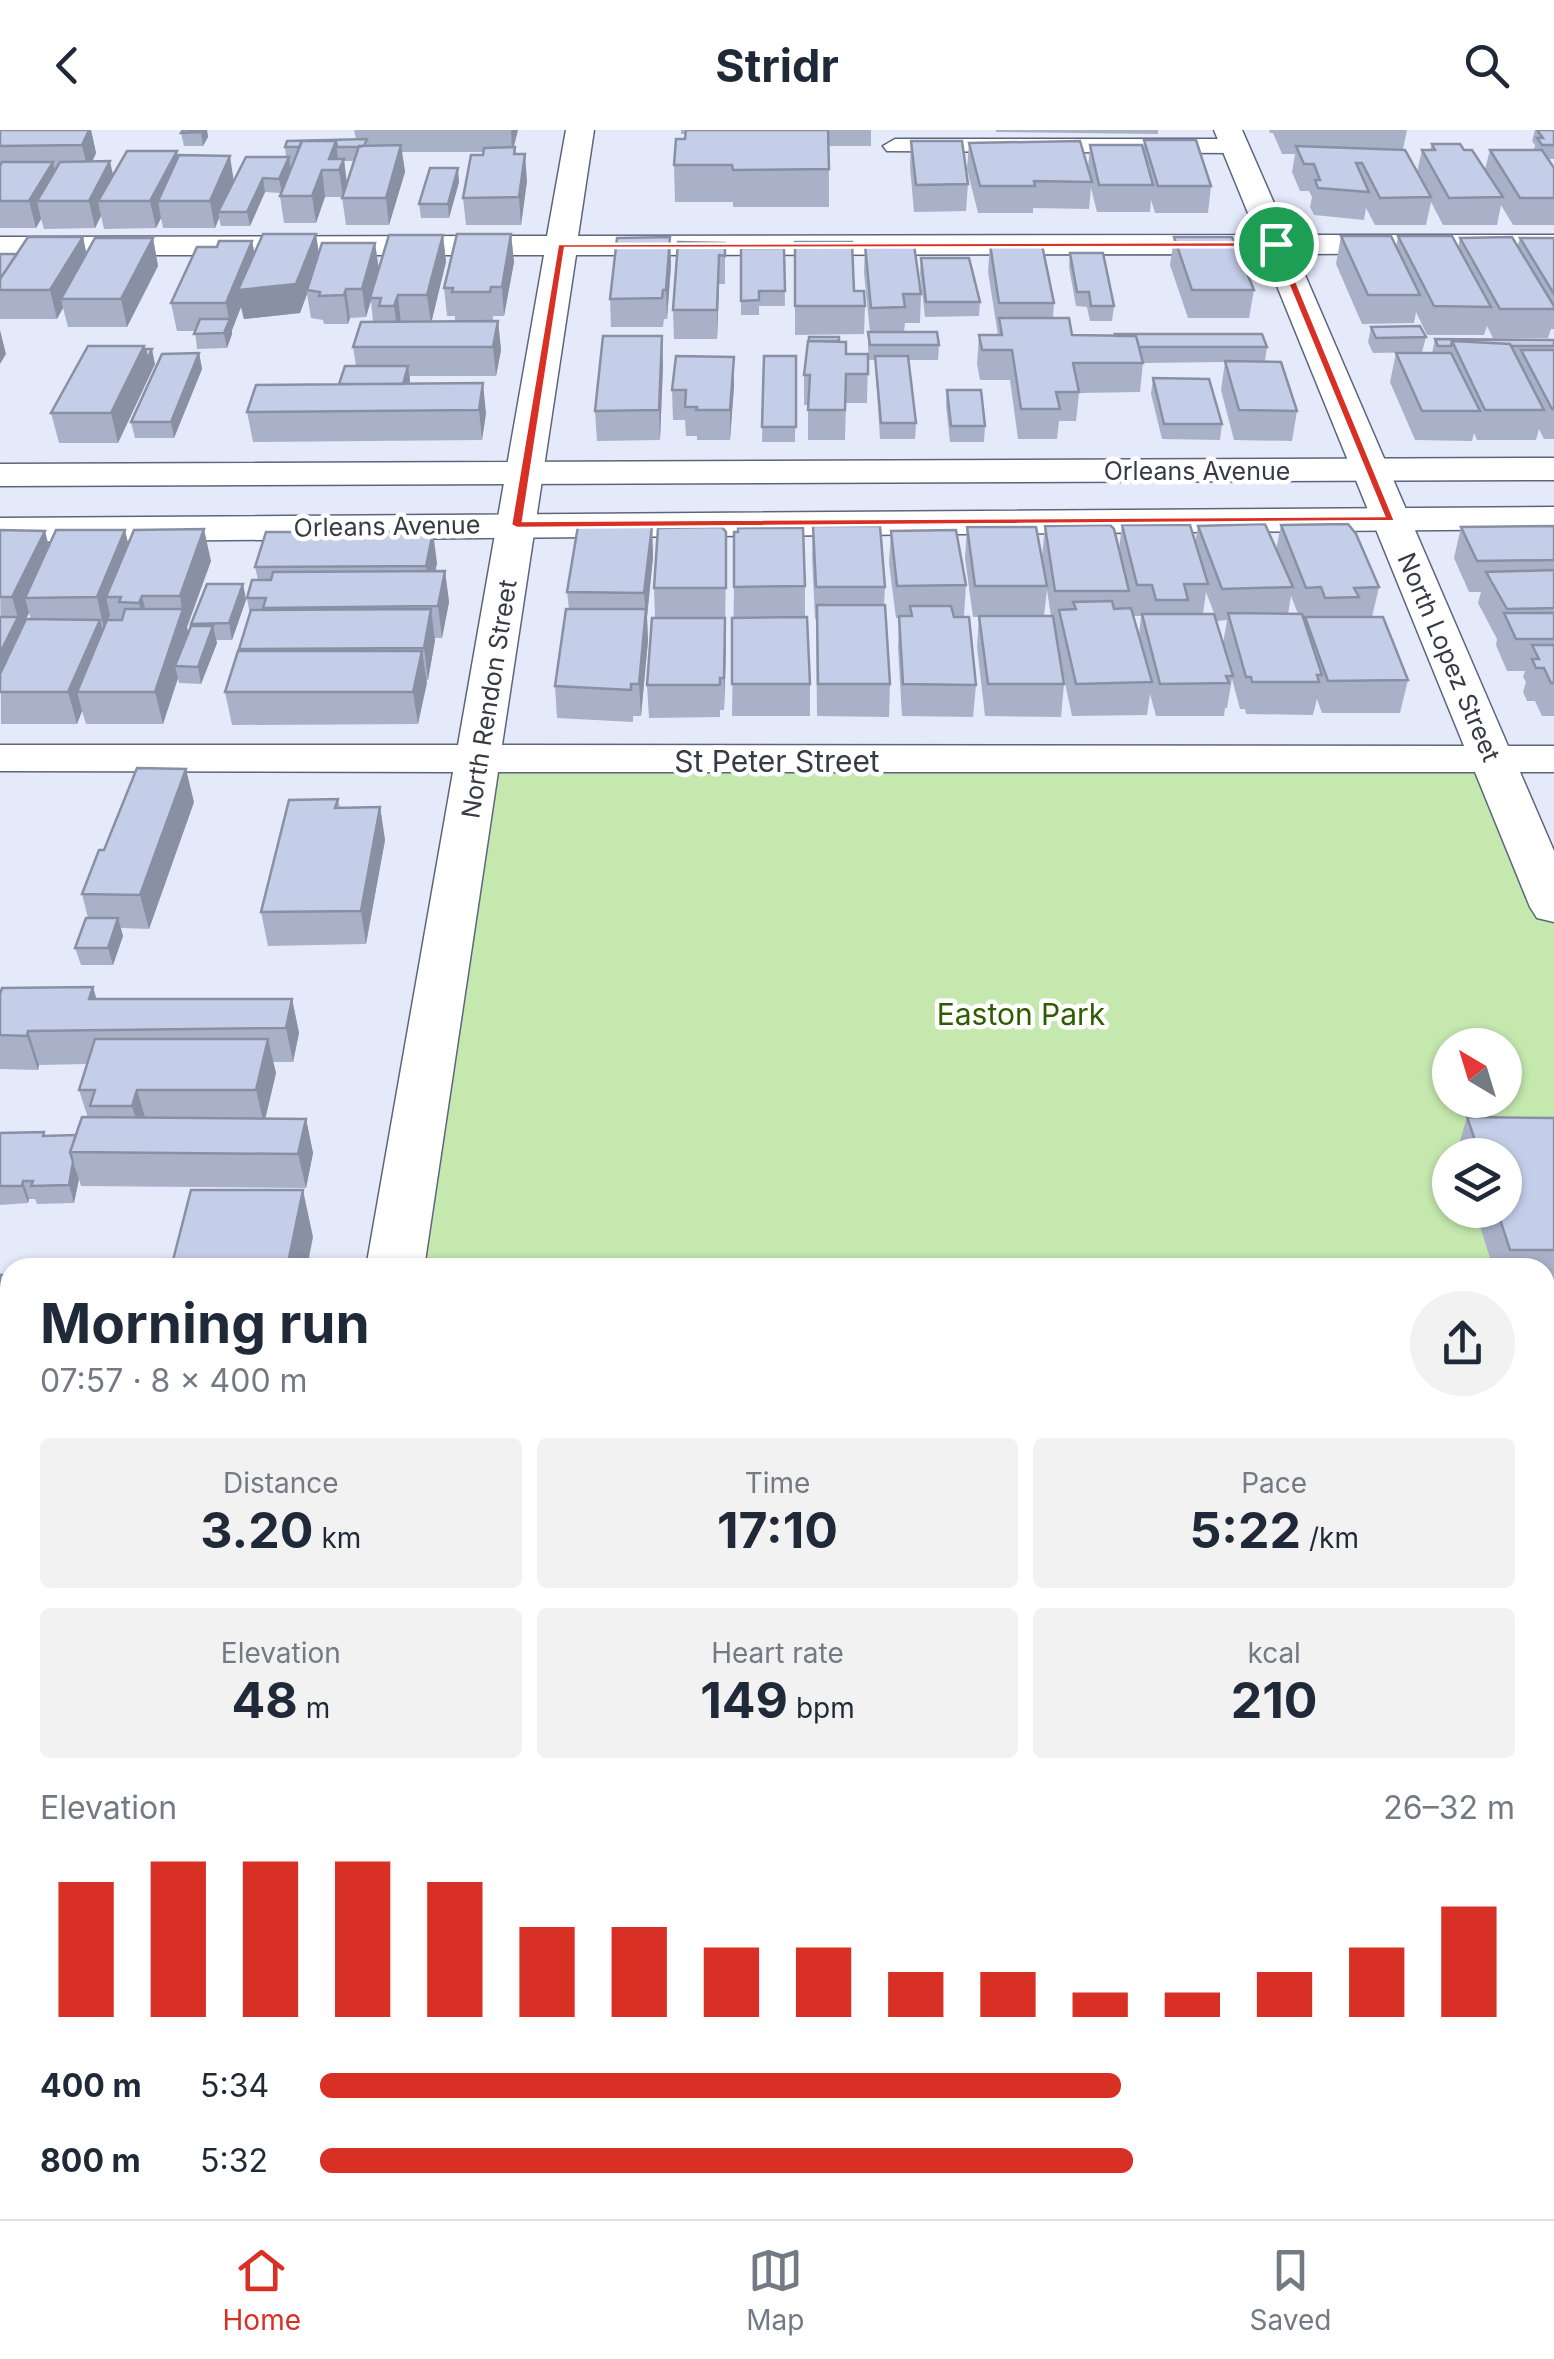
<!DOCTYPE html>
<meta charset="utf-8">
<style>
:root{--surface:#fff;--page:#f2f2f3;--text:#1f2937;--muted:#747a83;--line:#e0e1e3;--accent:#d93025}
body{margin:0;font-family:Inter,sans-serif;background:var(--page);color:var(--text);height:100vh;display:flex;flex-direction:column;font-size:38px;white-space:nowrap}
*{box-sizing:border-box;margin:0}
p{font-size:32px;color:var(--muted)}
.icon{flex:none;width:55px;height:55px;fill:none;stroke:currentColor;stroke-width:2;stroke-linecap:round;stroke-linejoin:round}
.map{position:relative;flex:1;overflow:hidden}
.side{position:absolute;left:0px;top:1128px;width:1555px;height:962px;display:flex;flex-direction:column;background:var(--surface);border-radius:30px 30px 0 0;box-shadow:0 2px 8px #0004}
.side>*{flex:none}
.needle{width:65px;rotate:322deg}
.fabs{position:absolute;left:1432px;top:898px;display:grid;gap:20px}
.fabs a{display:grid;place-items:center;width:90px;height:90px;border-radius:50%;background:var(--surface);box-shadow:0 2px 8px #0004;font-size:50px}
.pin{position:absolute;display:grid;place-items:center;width:85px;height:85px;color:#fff;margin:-42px;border:5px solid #fff;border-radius:50%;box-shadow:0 2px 10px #0007}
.round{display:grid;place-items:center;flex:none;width:105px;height:105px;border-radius:52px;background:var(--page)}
.summary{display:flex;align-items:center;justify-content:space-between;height:170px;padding:0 40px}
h1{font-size:55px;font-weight:700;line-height:75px}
.metrics{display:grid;grid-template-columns:repeat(3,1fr);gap:15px;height:170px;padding:10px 40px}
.metrics div{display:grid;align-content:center;border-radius:10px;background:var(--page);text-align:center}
.metrics b{font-size:50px;font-weight:700}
.metrics small{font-size:28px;font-weight:400}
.metrics p{font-size:28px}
.chart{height:280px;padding:20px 40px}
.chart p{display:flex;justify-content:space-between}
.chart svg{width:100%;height:180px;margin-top:10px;stroke:var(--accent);stroke-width:6}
ul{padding:0 40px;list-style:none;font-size:32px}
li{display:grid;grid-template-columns:160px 120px 1fr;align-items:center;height:75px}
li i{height:25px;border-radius:12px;background:var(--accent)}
header{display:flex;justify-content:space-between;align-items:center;height:130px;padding:0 40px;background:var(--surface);font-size:45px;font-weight:700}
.tabs{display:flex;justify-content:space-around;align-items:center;height:140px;border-top:2px solid var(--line);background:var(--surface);font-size:28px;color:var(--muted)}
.tabs a{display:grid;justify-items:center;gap:5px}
.tabs .active{color:var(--accent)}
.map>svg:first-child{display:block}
</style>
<header><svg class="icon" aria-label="back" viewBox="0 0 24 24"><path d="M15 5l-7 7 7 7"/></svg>Stridr<svg class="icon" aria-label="search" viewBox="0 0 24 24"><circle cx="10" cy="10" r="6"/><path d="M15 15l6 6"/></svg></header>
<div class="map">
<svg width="1554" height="2089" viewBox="0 0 1554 2089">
<rect width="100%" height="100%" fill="#e5eafb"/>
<!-- green -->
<path fill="#c4e8ae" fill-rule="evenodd" d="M1493 629 1554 777V1485H1545V1138H395L480 631ZM1450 915H1505V970H1450ZM1450 1025H1505V1080H1450Z"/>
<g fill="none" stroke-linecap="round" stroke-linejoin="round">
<!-- service casing -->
<g stroke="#5d657d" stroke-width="3">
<path id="service" d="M895 9H1235L1247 16 1235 23 887 21 883 16Z"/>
</g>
<!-- minor casing -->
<g stroke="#5d657d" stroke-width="3">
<path id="minor" d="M566 0H594L578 106 1257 105 1214 0H1242L1288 105H1554V123L1296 124 1508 616H1554V642H1520L1554 721V792L1537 788 1530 777 1475 642H498L424 1138H366L453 642 0 641V615H458L544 125H0V107L547 106ZM1264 124 1464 616 502 615 576 125Z
M1545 1457H1554V1513H1545Z
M0 1468H10V1524H0Z
M196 2080H278L276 2089H194Z"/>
</g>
<!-- tertiary casing -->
<g stroke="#5d657d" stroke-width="3">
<path id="tertiary" d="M1554 328V350L0 356V334Z
M1554 377V399L0 412V388Z"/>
</g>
<!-- service -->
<use href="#service" fill="#fff" fill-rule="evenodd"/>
<!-- minor -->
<use href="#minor" fill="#fff" fill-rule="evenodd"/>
<!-- tertiary -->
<use href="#tertiary" fill="#fff" fill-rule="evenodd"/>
</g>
<!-- wall -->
<path fill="#a9b1c8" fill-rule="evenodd" d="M0 0H91L96 23 92 32 113 44 178 27 234 51 286 27 285 17 356 9 354 0H518L514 17 527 51 521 95H466L463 68 483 22H402L405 42 389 95H346L342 67H325L316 93H284L280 66 281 63 265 62 250 96H221L219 88 215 98H163L161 88 156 98 104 99 101 86 95 98 44 99 41 89 36 98H0ZM344 31H354L347 53Z
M183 0H207L208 7 203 16H184L181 3Z
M681 0H871V16H829V77H733V72H675L674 35 685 4H681Z
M996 0H1158V4L996 2Z
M1269 0H1407L1403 19 1390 20 1417 42 1422 20H1430L1432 14 1464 20 1485 39 1490 20H1534L1535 15 1532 11 1535 0H1554V29H1548L1554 38V95H1513L1501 75 1497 95H1443L1431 72 1426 95H1375L1366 78 1364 90 1314 85 1310 77 1312 67 1309 61H1300L1292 42 1295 24H1282L1273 3H1270Z
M1144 10 1211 56 1208 83H1155L1151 70 1150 82H1097L1091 58 1089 79 1033 78V83H978L967 39 969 13 1088 38 1090 15 1143 20Z
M911 11 968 54 966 81 914 82 910 37Z
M459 52 449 88H421L419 74Z
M316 104 319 125 375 113 379 140 443 105 446 132 431 191H498L501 220 496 246H410L409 254 486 283 482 310 253 312 247 282 339 254 356 236 353 217 373 192 371 171 366 187 350 188 348 194H324L323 190 311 188 307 164 300 183 244 189 241 177 232 200V204L227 218 197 219 195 201H177L171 173 217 117 252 111 255 123Z
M511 104 514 132 504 186H493V190L455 191V186H447L444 158Z
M1341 106 1396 117 1398 106 1458 117 1460 108 1517 117 1520 108H1554V199H1551L1548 208H1493L1487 196 1484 205H1427L1416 182 1414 193 1362 194 1336 134Z
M83 107 86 124 153 108 158 136 127 197H68L63 178 57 189H0V124H17Z
M670 107 671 135 667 189H664L663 197H611L610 169Z
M1174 107 1254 160 1249 188H1188L1170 135Z
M795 112 865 176 864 204 795 205Z
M725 113V154H719L717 209H674L673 180Z
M990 114 1054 173 1053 188 1072 205 1267 217 1265 231 1297 281 1292 311 1234 310 1221 260 1225 232 1143 233 1140 262 1079 263 1076 291H1059L1057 309H1018L1010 250H980L977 234 979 205H998L988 142Z
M865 115 921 164 920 193H905L904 202 939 215 938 230H908L916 293 915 309H880L875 230H869L868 218V202H870L864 143Z
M741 118H784L785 176H759V185H741Z
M1070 123 1114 176 1112 191H1090L1087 177 1076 176 1069 137Z
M921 128 980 172 979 186 925 187 920 143Z
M1371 197 1426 207 1422 222 1373 223 1368 212Z
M1435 209 1554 210V309H1544L1539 299 1536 310H1477L1474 303 1472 311 1415 310 1390 252 1396 223H1432Z
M839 211 846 224H868L867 273H846L845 310H808V275H804V245Z
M144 216 155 234 118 313H59L51 283Z
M199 223 202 239 174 308H135L131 292Z
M764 226H796L795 312H762Z
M663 235 660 310 597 311 595 281Z
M1153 248 1222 294 1220 310 1162 309 1151 264Z
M734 256 730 310H697V306H686L685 290H673L672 260Z
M947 260 985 296 984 312H950L946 275Z
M1122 395 1195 413 1198 396 1276 420 1281 395 1379 457 1372 487 1408 550 1400 583H1322L1317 569 1313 585 1246 584 1245 579H1240L1232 549 1227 578H1225L1224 586H1156L1150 564 1147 585 1072 586 1062 539 1064 554 1061 587 985 586 977 517 979 487H973L965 428 967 397 1042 427 1045 396 1119 419ZM1047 460 1051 486H1044ZM1206 462 1217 491 1227 490 1223 513 1203 484ZM1291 466 1298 484H1288ZM1134 486H1141L1139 505Z
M652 396 653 427 647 487 648 511 641 586H633V592L557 588 555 556 569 479 567 462Z
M813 396 885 457 884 475 890 554 889 587 817 586 816 489H815L812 427Z
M1554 396V586H1542L1535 571H1527L1523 562 1526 552 1523 547 1525 541H1507L1496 515 1497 509 1478 473 1481 462H1469L1454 428 1461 397Z
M0 400 49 415 125 400 128 414 211 431 187 497 188 504 192 496 191 494 243 454 246 470 232 510H216L217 513 201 554 179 553 178 548 163 594H86L82 581 77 594H1ZM29 483 31 489 21 499Z
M891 401 966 455 964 486 976 555 973 587 902 586 898 518 899 488H896L889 433Z
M437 433 435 441H445L449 472 442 508H435L428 550H426L418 594 232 595 225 562 240 521 250 485 247 468 258 450 255 437Z
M726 433 724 580H720V587L649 588 647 555 655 488 654 458Z
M805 456V487L810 554V586H732L734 457Z
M338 669 340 678 380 677 385 710 366 814 268 816 261 782Z
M194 672 149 799 121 798 123 806 113 835H81L75 818 88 788 82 764 104 720Z
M0 864 96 869H292L299 903 293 932H273L276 943 265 989H306L313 1023 306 1058 81 1056 79 1049 74 1073 37 1074 35 1069H29L28 1073 0 1075V1003L44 1002 45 1006 76 1005 88 988 79 960 87 934 39 935 38 940 0 939Z
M1467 987 1554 988V1154H1545V1138H1493L1475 1080H1505V1025H1458L1457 1021Z
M0 1145H10V1410L3 1394 0 1404Z
M1545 1554H1554V1947H1545Z
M10 1754V2048H0V1793Z
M1052 2080H1158L1159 2089H1053Z
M1170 2080H1278L1279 2089H1171Z
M1428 2080H1545L1554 2089H1428L1426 2083Z"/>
<!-- shaded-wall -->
<path fill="#8a90a3" d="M89 0H91L96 23 88 41 82 15Z
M202 0H207L208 7 203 16 201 2Z
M511 0H518L512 22Z
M336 11 339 38 329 29Z
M401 15 405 42 389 95 386 68Z
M177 21 182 47 158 71 161 88 156 98 150 71Z
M525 24 527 51 521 95 519 67Z
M230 26 234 52 218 82 219 88 215 98 210 71Z
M289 27 291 41 282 63 279 49Z
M344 29 347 56 343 67 339 40Z
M110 31 116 58 98 71 101 86 95 98 89 71Z
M53 32 59 59 37 71 41 89 36 98 29 71Z
M458 38 459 52 449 88 448 74Z
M322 40 325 67 316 93 312 66Z
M263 48 265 62 250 96 247 82Z
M316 104 320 132 307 160V164L300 183 244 189 241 177 232 200V204L227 218 224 203 229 190 226 173 252 111 257 139Z
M511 104 514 132 504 186 502 157Z
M443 105 446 132 431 194 427 165Z
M83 107 89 135 61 169 63 178 57 189 50 160Z
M670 107 671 135 667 189 666 160Z
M153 108 158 136 127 197 121 169Z
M375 113 379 141 366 187 362 159Z
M719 125V154L717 209V180Z
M346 159 350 188 348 194 344 165Z
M398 165 401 194 398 204 394 176Z
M498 191 501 220 496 246 493 217Z
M0 200 6 224 0 234Z
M662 206 663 235 660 310 659 280Z
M144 216 147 229 152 219 155 234 118 313 111 283Z
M199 223 202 239 174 308 171 292Z
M734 227V256L730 310V280Z
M408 236 410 251 403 276 401 261Z
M483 253 486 283 482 310 479 280Z
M652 396 653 427 647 487 648 511 641 586 639 554 646 487 644 463Z
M204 399 211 431 187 497 190 511 175 536 178 548 163 594 155 562 182 480 180 466Z
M125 400 132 431 106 467 110 485 104 499 97 467Z
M45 401 53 432 25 468 29 483 21 499 12 467Z
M433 402 437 433 430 467 426 436Z
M445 441 449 472 442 508 438 476Z
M243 454 246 470 232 510 229 493Z
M142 466 150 498 147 504 139 473Z
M431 479 435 511 428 550 424 518Z
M18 487 26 519 0 562V523Z
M725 488 726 520 724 580V548Z
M100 490 108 522 77 562 82 581 77 594 68 562Z
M213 496 217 513 201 554 198 537Z
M422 521 427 553 418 594 413 562Z
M186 639 194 672 149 799 140 765Z
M380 677 385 710 366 814 361 781Z
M118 788 123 806 113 835 108 818Z
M93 857 103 891 89 869Z
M292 869 299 903 293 932 286 898Z
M28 901 39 935 38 940 27 906Z
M268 909 276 943 264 994 256 960Z
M137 960 147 994 142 1010 132 976Z
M306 989 313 1023 306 1058 298 1024Z
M73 1032 79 1049 74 1073 69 1055Z
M23 1051 29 1069 28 1073 22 1056Z
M303 1060 313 1107 307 1138H287Z
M10 1286V1368L0 1380V1321Z
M10 1592V1684L0 1724V1631Z
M54 2080H72L77 2089H52Z"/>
<!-- building -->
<path fill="#c5cee9" stroke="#8a90a3" stroke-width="2.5" d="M0 0H89L82 15 0 16Z
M183 0H202L201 2 181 3Z
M686 0H828L829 39 733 40 732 35H674L676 9H685Z
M1537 0H1554V15H1542L1537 8H1543Z
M367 9 364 16 359 17H337L336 11H302L299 17H285L287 11Z
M1144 10H1196L1211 56H1158Z
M302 11H336L329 29H344L339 40H322L312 66H280Z
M911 11H962L968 54 916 55Z
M1080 11 1092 52 1034 51 1035 56H980L969 13Z
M1432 14H1460L1464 20H1472L1503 67 1449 68 1422 20H1435Z
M401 15 386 68H342L359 16Z
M1090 15H1142L1153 55H1099Z
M1296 16 1405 20 1431 67 1380 68 1362 33H1356L1369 62 1318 58 1315 50H1320L1314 34H1304Z
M515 17 514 24H525L519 67 463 68 471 25H483L484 18Z
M1490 20H1542L1554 38V68H1520Z
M127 21H177L150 71H98Z
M179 25 230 26 210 71H158Z
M246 27H289L279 49 263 48 247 82H218Z
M110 31 89 71H37L60 32Z
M2 32H53L29 71H0V36Z
M430 38H458L448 74H419Z
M263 104H316L296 154 238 160Z
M457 104H511L502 157H491L490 162H452L453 158H444Z
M389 105H443L427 165H398L394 176H379L381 168H370Z
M1341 106H1391L1420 165H1368Z
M1398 106H1452L1491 177 1434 176Z
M28 107H83L50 160H0V149Z
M670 107 666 160H663L662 168 610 169 617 108Z
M1174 107H1232L1254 160H1192Z
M1512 107 1554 176V179H1500L1460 108Z
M95 108H153L121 169H61Z
M1520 108H1554V164Z
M219 111H252L226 173H171L197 117H217Z
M678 112 725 113V126L719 125 717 180H673Z
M795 112H852L854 161H864L865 176H795Z
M322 113H375L362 159H346L344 165 319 166 320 162 307 160Z
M990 114 1042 115 1054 173H999Z
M865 115H914L921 164H903L905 177 871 178Z
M741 118H784L785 161H759V170L741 171Z
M1070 123H1103L1114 176H1091L1089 162H1077Z
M0 124H17L0 149Z
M921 128H969L980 172H926Z
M999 188H1069L1072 205 1136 206 1143 233H1073L1079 262H1056L1060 279H1021L1012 220H982L979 205H1002Z
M200 189H230L224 203 194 204Z
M498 191 493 217H353L361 192Z
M1420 196 1426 207 1376 208 1371 197Z
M868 202H937L939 215H870Z
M1115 204H1262L1267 217H1139L1136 206H1116Z
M603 206H662L659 280 595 281Z
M809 207H839V211H809Z
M1435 209 1554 210V216H1511L1510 214 1452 211 1451 216H1438Z
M808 211 846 212V224H868V244H846L845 280H808L810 245H804Z
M1452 211 1510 214 1544 280H1485Z
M88 216H144L111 283H51Z
M145 219H152L147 229Z
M1521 220H1554V279H1552Z
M199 223 171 292H131L162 224Z
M1396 223H1451L1480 281H1422Z
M676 226 734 227 730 280H696L697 277H685L686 260H672Z
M764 226H796V297H762Z
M875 226H908L916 293H881Z
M1225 231 1281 232 1297 281 1239 280Z
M345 236H408L403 254H339Z
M1153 248 1209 249 1222 294H1164Z
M483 253 479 280 247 282 256 255Z
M947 260H981L985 296H951Z
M1265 394 1293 457 1222 459 1198 396Z
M1348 394 1356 404 1379 457 1354 458 1359 467 1325 468 1321 457 1306 458 1281 395Z
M1110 395 1114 399 1129 461H1055L1045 396Z
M1122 395H1190L1208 454H1184L1188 470H1156L1152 455H1137Z
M578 396H652L644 463 567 462Z
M813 396H880L885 457H816Z
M1554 396V430L1477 431 1461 397Z
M722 397 726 402V458H654L658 398Z
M967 397H1036L1047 456H975Z
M738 398H803L805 456 734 457V402H738Z
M204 399 180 466H142L139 473 119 472 121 467H106L134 400Z
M0 400 45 401 12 467H0Z
M56 400H125L97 467 25 468Z
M956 400 966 455 897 456 891 401Z
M266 402H433L426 436 255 437Z
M1554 440V478L1507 479 1486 442Z
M445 441 438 476 263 478 266 468H247L252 450H271L273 442Z
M207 454H243L229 493 191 494Z
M1112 471 1114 479 1131 478 1152 552 1076 554 1059 480 1076 479 1073 472Z
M817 475H885L890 554H818Z
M910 476H951L954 487H969L976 555 903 554 899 486H912Z
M125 479H183L155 562H77L107 490H122Z
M431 479 424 518 239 519 251 480Z
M566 479H646L639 554H631V560L555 556Z
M1228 483 1302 484 1322 545H1317L1319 552H1252L1251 547H1246Z
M1504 483H1554V509H1516Z
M1142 484H1214L1233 546H1226L1229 553 1160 554Z
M979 486H1053L1064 554H988Z
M0 487H18L0 523Z
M807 487 810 554H732V488Z
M1305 487H1383L1408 550 1328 551Z
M652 488H725L724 548H720V555H647Z
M26 489 100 490 68 562H0V544Z
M191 496H213L198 537 175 536Z
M1532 515H1554V553H1551L1544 538H1536L1532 529H1539Z
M238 521H422L413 562H225Z
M137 638 186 639 140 765 82 764 99 720H104Z
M338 669 335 678 380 677 361 781 261 782 289 670Z
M86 788H118L108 818H75Z
M93 857 89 869H292L286 898 28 901 27 906 0 905V864L2 858Z
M95 909H268L256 960H137L132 976H90L95 960H79Z
M82 987 306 989 298 1024 70 1022Z
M1467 987 1554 988V1120H1510L1497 1080H1505V1025H1480Z
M44 1002 43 1006 76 1005 70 1022 73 1032 69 1055 31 1056 33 1051H23L22 1056H0V1003Z
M191 1060H303L287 1138H171Z
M0 1145H10V1286L0 1321Z
M10 1339V1380H0V1372Z
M1545 1554H1554V1663L1545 1630Z
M0 1558H10V1592L0 1631Z
M1545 1693 1554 1729V1918H1545Z
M10 1754V2010H0V1817L2 1809H0V1793Z
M1545 2051H1554V2089H1450L1447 2080H1545Z
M0 2060H10V2080H54L52 2089H0Z
M352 2080H864L865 2089H351Z
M1057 2080H1158L1159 2089H1058Z
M1176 2080H1278L1279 2089H1177Z"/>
<!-- route -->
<path fill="#d93025" stroke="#fff" stroke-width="2.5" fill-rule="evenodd" d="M1280 112 1395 391 517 398 511 395 558 114ZM1273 117 1384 386 523 391 565 118Z"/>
<g text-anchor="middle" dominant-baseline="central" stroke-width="9" stroke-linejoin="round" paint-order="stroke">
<!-- far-street labels -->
<g font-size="25" fill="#383b46" stroke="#fff">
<text x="1197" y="341">Orleans Avenue</text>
<text transform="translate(387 396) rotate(-1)">Orleans Avenue</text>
<text transform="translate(1449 527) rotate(67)">North Lopez Street</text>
<text transform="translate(489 569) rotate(-81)">North Rendon Street</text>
</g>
<!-- street labels -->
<g font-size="30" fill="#383b46" stroke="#fff">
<text x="777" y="631">St Peter Street</text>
</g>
<!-- park labels -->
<g font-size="30" fill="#305b00" stroke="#fff">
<text x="1021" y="884">Easton Park</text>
</g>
</g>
</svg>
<div class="fabs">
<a><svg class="needle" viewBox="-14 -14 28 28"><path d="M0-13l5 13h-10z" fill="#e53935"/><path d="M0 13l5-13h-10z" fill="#747a83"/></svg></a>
<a><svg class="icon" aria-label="layers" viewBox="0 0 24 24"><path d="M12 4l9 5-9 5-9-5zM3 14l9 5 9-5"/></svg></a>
</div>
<div class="pin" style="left:1276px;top:114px;background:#1e9e55"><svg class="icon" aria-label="arrive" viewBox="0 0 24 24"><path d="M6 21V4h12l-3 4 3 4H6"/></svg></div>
<section class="side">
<div class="summary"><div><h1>Morning run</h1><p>07:57 · 8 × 400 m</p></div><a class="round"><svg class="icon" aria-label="share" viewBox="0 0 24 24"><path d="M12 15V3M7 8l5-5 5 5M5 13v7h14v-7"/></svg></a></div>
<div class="metrics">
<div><p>Distance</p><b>3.20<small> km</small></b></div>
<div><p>Time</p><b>17:10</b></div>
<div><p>Pace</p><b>5:22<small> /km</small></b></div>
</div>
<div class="metrics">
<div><p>Elevation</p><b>48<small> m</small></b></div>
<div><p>Heart rate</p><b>149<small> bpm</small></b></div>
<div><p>kcal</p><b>210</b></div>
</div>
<div class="chart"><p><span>Elevation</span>26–32 m</p>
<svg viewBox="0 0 160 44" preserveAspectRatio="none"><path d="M5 44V11M15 44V6M25 44V6M35 44V6M45 44V11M55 44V22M65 44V22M75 44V27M85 44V27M95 44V33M105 44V33M115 44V38M125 44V38M135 44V33M145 44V27M155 44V17"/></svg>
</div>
<ul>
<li><b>400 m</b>5:34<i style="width:67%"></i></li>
<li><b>800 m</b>5:32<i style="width:68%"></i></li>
</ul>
</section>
</div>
<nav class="tabs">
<a class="active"><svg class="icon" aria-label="home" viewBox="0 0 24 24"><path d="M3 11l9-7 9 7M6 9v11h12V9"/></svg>Home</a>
<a><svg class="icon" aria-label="map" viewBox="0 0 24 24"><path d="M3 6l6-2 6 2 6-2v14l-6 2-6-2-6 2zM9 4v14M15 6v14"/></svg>Map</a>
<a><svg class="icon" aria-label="saved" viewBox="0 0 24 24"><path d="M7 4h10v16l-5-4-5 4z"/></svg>Saved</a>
</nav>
